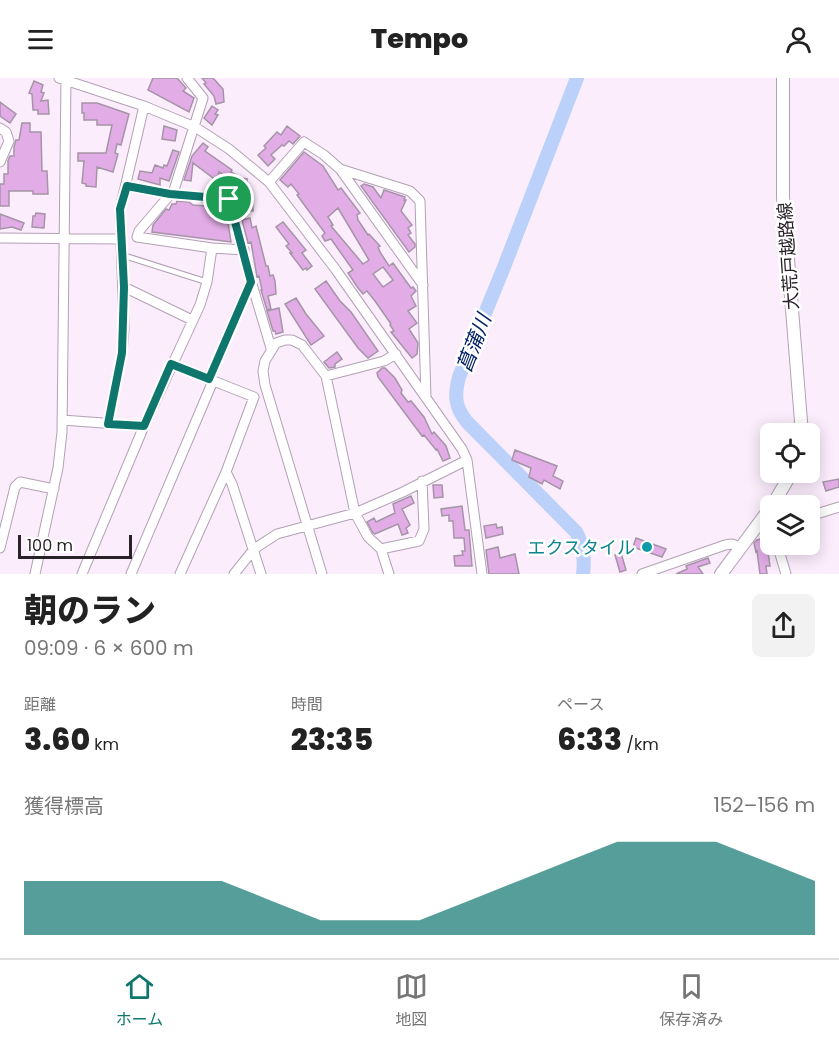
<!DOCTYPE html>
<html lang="ja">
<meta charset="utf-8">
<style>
:root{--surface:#fff;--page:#f2f2f2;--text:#222;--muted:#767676;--line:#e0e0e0;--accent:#0f766e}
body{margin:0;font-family:Poppins,"Noto Sans JP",sans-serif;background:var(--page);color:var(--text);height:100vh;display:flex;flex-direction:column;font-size:22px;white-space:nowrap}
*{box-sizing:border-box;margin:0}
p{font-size:20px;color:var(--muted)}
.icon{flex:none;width:33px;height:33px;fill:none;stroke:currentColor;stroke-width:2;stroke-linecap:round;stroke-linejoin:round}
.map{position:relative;height:496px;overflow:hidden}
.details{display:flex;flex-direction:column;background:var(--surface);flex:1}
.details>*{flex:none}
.buttons{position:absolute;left:760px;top:345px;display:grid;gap:12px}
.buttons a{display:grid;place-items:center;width:60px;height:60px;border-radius:9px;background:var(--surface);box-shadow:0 3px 15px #0003;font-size:30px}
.scale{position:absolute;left:18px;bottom:15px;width:114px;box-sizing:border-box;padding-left:6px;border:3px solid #282128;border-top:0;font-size:16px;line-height:21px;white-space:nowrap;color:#282128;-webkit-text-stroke:4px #fff;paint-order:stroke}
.pin{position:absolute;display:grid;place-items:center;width:51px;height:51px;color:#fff;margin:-26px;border:3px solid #fff;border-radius:50%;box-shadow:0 2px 6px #0007}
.round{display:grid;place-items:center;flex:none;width:63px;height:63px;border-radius:9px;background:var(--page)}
.overview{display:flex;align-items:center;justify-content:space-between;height:102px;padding:0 24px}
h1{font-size:33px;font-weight:800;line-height:45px}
.metrics{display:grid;grid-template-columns:repeat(3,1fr);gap:9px;height:102px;padding:6px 24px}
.metrics div{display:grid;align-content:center}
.metrics b{font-size:30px;font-weight:800}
.metrics small{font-size:16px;font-weight:400}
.metrics p{font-size:16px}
.chart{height:168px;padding:12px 24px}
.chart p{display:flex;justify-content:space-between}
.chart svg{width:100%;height:108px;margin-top:6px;fill:var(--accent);opacity:.7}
header{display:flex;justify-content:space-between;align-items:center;height:78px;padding:0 24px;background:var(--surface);font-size:27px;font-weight:800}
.tab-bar{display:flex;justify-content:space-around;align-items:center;height:84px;border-top:2px solid var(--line);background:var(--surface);font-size:16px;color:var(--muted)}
.tab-bar a{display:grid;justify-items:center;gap:3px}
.tab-bar .on{color:var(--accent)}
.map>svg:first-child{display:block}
</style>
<header><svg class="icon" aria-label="menu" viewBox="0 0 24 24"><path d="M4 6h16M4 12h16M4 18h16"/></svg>Tempo<svg class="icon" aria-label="person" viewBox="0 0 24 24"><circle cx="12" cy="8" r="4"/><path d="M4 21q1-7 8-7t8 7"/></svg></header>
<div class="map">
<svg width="839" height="496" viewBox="0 0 839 496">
<rect width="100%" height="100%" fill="#fcedfd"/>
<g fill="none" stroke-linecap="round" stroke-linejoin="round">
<!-- river -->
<path stroke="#bcd1f9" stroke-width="14" d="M577 0 504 189 459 299C454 318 455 329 467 344L576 454C583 465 585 483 583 496"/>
</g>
<!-- building -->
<path fill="#e2ade7" stroke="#a594a7" stroke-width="1.5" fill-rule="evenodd" d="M153 0H177L186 10 183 13 194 20 189 34 148 12Z
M202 0H213L223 11 224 24 216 26 214 18 204 6 206 5Z
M34 3 43 7 41 14 44 15 41 23 48 22 49 36H38V32H33L32 16 29 15Z
M0 24 16 36 10 45 0 38Z
M82 25H97L129 36 121 67 117 66 115 75 118 76 113 94 97 89 96 109 86 108V106L82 105 84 83H78V75H106L112 47H97V42H84V35H82Z
M212 28 218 32 215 36 218 37 212 47 204 40Z
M22 45H30V54H41L42 93H47L48 116H33V113H9V128H0V106H4V96H8V83L10 78H14V69L16 62H19Z
M164 48 177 52 175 63 162 61Z
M287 48 300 58 293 66 289 63 284 68 282 67 271 77 275 81 268 88 258 77 266 70 264 68 277 54 281 57Z
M203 65 208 69 205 73 232 92 231 94 241 100 247 101V112H252L253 133 240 132 235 104 219 94 217 103 193 85 191 103 184 102 192 78Z
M173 72 179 74 169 103 160 100V107L138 101 140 93 152 95 155 87 163 90 164 87 167 88Z
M304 74 323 88 338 112 341 110 360 135 357 137 358 142 368 157 369 156 380 168 378 169 380 174 389 188 393 185 411 210 413 209 416 213 411 218 416 228 408 233 417 245 409 251 418 265 417 276 412 280 391 254 394 253 390 247 391 246 375 223 367 213 363 216 358 210 348 195 353 192 331 161 325 163 322 158 325 155 297 117 299 116 291 106 288 109 280 102ZM338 130 369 182 363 186 331 148 333 147 328 139ZM383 189 393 202 383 209 373 196Z
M364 106 373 109 381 120 384 112 405 119 404 122H406L401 133 412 147 408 150 411 155 408 157 415 166V169L409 174 361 108Z
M177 123 189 124 193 127 220 129 219 140 227 139 231 164 152 154 153 147 166 131 169 132 172 126H176Z
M36 135 45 136 44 150 32 149 33 138H35Z
M0 136 24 145 21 152 12 149 0 151Z
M250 140 252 150 256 148 266 188H268L270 198 273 197 275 203 276 216 268 218 271 231 267 232 261 212H262L259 198 257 199 251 164 248 165 242 142Z
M283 144 306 172 302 175 312 188 307 192 306 190 303 192 290 175H292L286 168 289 166 276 149Z
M326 203 340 223 351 234 378 273 368 280 358 270 315 211Z
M296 220 306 236 324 258 311 267 285 226Z
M279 230 283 254 276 256 275 253H273L267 233Z
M337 274 342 281 335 286V289L329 290 324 284Z
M382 290H385L395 300 402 312 401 315 408 324 411 323 424 339 432 356 434 354 446 368 450 380 443 383 437 371 436 372 424 357 422 358 378 299 377 295Z
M515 372 557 388 553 398 563 403 560 411 544 402 542 406 529 399 531 390 512 382Z
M839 401V409L826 413 823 404Z
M433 407H442L443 419 434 420Z
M411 418 414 425 402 431 410 447 406 450 408 455 402 457 398 446 375 456 373 455 367 444 374 440 376 444 395 435 393 426Z
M462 428 465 452H469L472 488H455L454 478 463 477 462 473H465L464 460H454L453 443H449V437L442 438 441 431Z
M496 446 497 450 502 449 503 456 486 460 484 448Z
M636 460 666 471 662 479 633 469Z
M764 460 765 465 770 464 772 473 768 474 770 488H766L767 496H760L757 473 756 474 754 465 757 462Z
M498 469 500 480 515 476 519 496H489L486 472Z
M621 475 626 492 620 494 615 477Z
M708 480 710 485 698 489 703 496H676L687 491 686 488Z"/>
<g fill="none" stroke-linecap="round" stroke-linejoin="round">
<!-- lane casing -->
<g stroke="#b2a1b4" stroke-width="7">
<path id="lane" d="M122 177 207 204"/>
</g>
<!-- street casing -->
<g stroke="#b2a1b4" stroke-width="11">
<path id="street" d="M59 0 144 28 195 49 229 71 269 104 336 192 462 371 467 382 482 496
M187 0 203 20 174 112 139 153 137 159 212 170 244 172
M0 50 6 54 9 63 0 84
M340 91 410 113 420 123 426 320
M269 104 304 64 324 77 340 91 423 207
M127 108 170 116 229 121 251 203 209 301
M0 160 121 161
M251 203 271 270
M124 209 192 242
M171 286 254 319 226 394 180 496
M326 298 384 283 396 276
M62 342 144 348 200 227 207 204 212 170
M108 346 122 275 124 251 120 131 144 28
M226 394 232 406 261 496
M810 438 839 429
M777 466 786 496
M0 470 15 409 20 404 54 411
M381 471 419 463 424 451 422 403
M35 496 58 390 62 354 66 0
M82 496 144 348
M131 496 213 303
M234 496 254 471 277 456 355 435 403 414 467 382
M322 496 265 307 263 293 265 283 276 265 285 262H292L302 267 326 298 355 435 368 459 381 471 389 496
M642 496 725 467 732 466 740 469"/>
</g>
<!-- secondary casing -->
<g stroke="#b2a1b4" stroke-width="14">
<path id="secondary" d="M783 0V119L802 356
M772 428 792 394
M721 496 771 429"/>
</g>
<!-- lane -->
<use href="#lane" stroke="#fff" stroke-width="4.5"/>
<!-- street -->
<use href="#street" stroke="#fff" stroke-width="9"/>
<!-- secondary -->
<use href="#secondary" stroke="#fff" stroke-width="12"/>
</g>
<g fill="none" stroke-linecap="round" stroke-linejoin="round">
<!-- route casing -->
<g stroke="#fff" stroke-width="12">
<path id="route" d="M127 108 170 116 229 121 251 204 209 301 171 286 144 348 108 346 122 275 124 209 120 131Z"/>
</g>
<!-- route -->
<use href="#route" stroke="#0f766e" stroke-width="8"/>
</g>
<!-- markers -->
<circle fill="#0f9aa8" stroke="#fff" stroke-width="2" cx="647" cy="469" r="6"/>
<g text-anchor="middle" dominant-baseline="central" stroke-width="5" stroke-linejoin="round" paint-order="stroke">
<!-- street labels -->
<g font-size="18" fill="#282128" stroke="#fff">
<text transform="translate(788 178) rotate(-94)">大荒戸越路線</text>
</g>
<!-- culture labels -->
<g font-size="18" fill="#0d838f" stroke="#fff" text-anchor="end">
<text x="635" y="469">エクスタイル</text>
</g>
<!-- water labels -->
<g font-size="20" font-style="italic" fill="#022167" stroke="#fff">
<text transform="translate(474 265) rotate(-69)">菖蒲川</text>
</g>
</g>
</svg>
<div class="buttons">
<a><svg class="icon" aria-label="locate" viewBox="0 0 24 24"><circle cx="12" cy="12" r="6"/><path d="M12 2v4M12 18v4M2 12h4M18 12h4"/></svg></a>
<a><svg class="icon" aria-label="layers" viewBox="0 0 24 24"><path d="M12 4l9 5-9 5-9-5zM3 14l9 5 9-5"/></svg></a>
</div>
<div class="scale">100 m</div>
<div class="pin" style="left:229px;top:121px;background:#1e9e55"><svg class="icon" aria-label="arrive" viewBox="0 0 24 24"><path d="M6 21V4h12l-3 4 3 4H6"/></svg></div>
</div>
<section class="details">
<div class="overview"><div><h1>朝のラン</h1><p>09:09 · 6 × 600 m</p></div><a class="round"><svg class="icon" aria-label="share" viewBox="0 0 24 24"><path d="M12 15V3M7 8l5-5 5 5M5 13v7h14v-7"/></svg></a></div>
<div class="metrics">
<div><p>距離</p><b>3.60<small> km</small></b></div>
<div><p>時間</p><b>23:35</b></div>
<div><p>ペース</p><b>6:33<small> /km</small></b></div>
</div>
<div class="chart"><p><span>獲得標高</span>152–156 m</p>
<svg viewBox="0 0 160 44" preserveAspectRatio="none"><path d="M0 44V22L10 22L20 22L30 22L40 22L50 30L60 38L70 38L80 38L90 30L100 22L110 14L120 6L130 6L140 6L150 14L160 22V44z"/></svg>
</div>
</section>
<nav class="tab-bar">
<a class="on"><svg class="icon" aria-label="home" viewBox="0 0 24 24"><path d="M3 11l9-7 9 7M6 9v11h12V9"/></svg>ホーム</a>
<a><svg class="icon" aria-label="map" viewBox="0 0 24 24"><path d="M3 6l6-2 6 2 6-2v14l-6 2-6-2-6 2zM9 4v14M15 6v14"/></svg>地図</a>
<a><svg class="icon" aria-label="saved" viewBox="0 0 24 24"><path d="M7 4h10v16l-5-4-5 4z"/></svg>保存済み</a>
</nav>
